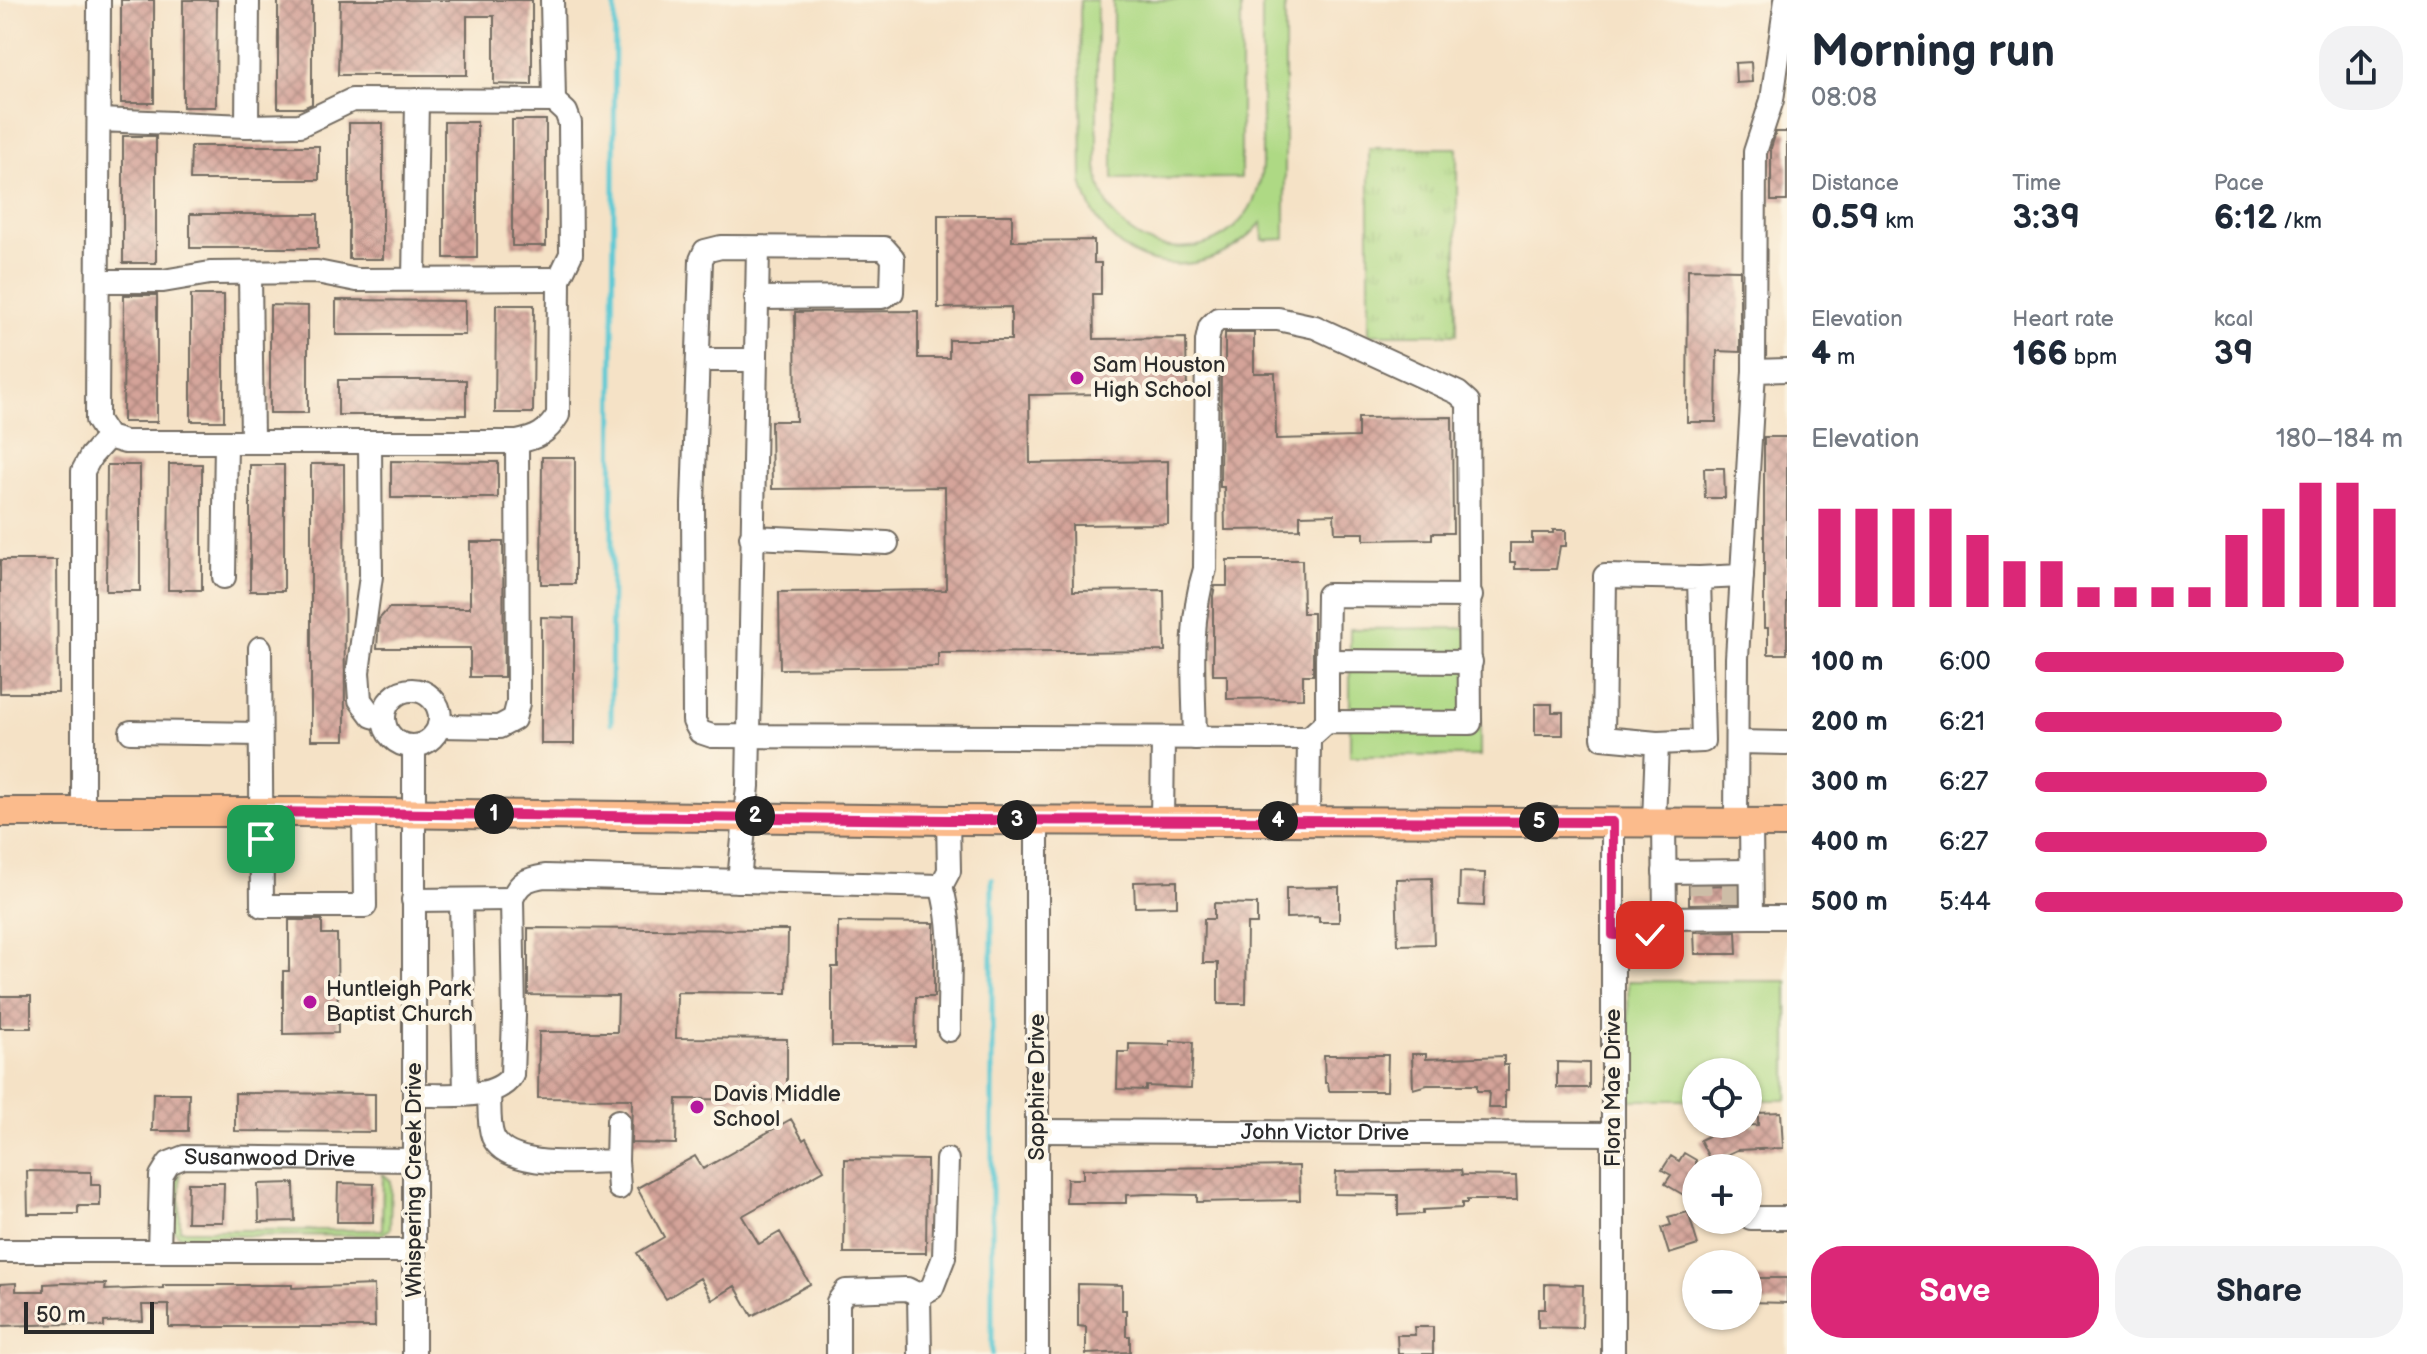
<!DOCTYPE html>
<meta charset="utf-8">
<style>
:root{--surface:#fff;--page:#f2f2f3;--text:#1f2937;--muted:#747a83;--accent:#db2777}
body{margin:0;font-family:"Balsamiq Sans",sans-serif;background:var(--page);color:var(--text);height:100vh;display:flex;flex-direction:column;font-size:30px;white-space:nowrap}
*{box-sizing:border-box;margin:0}
p{font-size:26px;color:var(--muted)}
.icon{flex:none;width:44px;height:44px;fill:none;stroke:currentColor;stroke-width:2;stroke-linecap:round;stroke-linejoin:round}
.map{position:relative;flex:1;overflow:hidden}
.sheet{display:flex;flex-direction:column;background:var(--surface);width:640px}
.sheet>*{flex:none}
.fabs{position:absolute;left:1682px;top:1058px;display:grid;gap:16px}
.fabs a{display:grid;place-items:center;width:80px;height:80px;border-radius:50%;background:var(--surface);box-shadow:0 2px 6px #0004;font-size:40px}
.scale{position:absolute;left:24px;bottom:20px;width:130px;box-sizing:border-box;padding-left:8px;border:4px solid #2b2b2b;border-top:0;font-size:22px;line-height:28px;white-space:nowrap;color:#2b2b2b;-webkit-text-stroke:6px #fcf5e5;paint-order:stroke}
.pin{position:absolute;display:grid;place-items:center;width:68px;height:68px;color:#fff;margin:-34px;border-radius:16px;box-shadow:0 4px 12px #0006}
.km{position:absolute;width:40px;height:40px;margin:-20px;border-radius:50%;background:#222;color:#fff;font-size:22px;line-height:40px;text-align:center}
.round{display:grid;place-items:center;flex:none;width:84px;height:84px;border-radius:32px;background:var(--page)}
.summary{display:flex;align-items:center;justify-content:space-between;height:136px;padding:0 24px}
h1{font-size:44px;font-weight:800;line-height:60px}
.metrics{display:grid;grid-template-columns:repeat(3,1fr);gap:12px;height:136px;padding:8px 24px}
.metrics div{display:grid;align-content:center}
.metrics b{font-size:34px;font-weight:800}
.metrics small{font-size:22px;font-weight:400}
.metrics p{font-size:22px}
.chart{height:224px;padding:16px 24px}
.chart p{display:flex;justify-content:space-between}
.chart svg{width:100%;height:144px;margin-top:8px;stroke:var(--accent);stroke-width:6}
.action{display:flex;gap:16px;margin-top:auto;padding:16px 24px}
.action a{flex:1;height:92px;border-radius:32px;background:var(--accent);color:#fff;font-size:32px;font-weight:800;line-height:92px;text-align:center}
.action a+a{background:var(--page);color:var(--text)}
ul{padding:0 24px;list-style:none;font-size:26px}
li{display:grid;grid-template-columns:128px 96px 1fr;align-items:center;height:60px}
li i{height:20px;border-radius:10px;background:var(--accent)}
main{display:flex;flex:1;min-height:0}
.map>svg:first-child{display:block}
</style>
<main>
<div class="map">
<svg width="1787" height="1354" viewBox="0 0 1787 1354">
<defs>
<pattern id="park-tufts" width="24" height="20" patternUnits="userSpaceOnUse" patternTransform="scale(2)"><rect width="24" height="20" fill="#aed984"/><path d="M3 7l-1-3M5 7V3M7 7l1-3M15 17l-1-3M17 17v-4M19 17l1-3" fill="none" stroke="#96ba72"/></pattern>
<pattern id="building-cross-hatch" width="8" height="8" patternUnits="userSpaceOnUse" patternTransform="scale(2)"><rect width="8" height="8" fill="#d4a399"/><path d="M0 0l8 8M0 8l8-8" fill="none" stroke="#ac857d"/></pattern>
</defs>
<rect width="100%" height="100%" fill="#fcf5e5"/>
<filter id="ink" filterUnits="userSpaceOnUse"><feTurbulence type="fractalNoise" baseFrequency=".0125" numOctaves="2"/><feDisplacementMap in="SourceGraphic" scale="16" xChannelSelector="R" yChannelSelector="G"/><feConvolveMatrix kernelMatrix="1 2 1 2 8 2 1 2 1" color-interpolation-filters="sRGB"/></filter>
<filter id="wash" filterUnits="userSpaceOnUse"><feTurbulence type="fractalNoise" baseFrequency=".006" numOctaves="4" result="noise"/><feDisplacementMap in="SourceGraphic" scale="32" xChannelSelector="R" yChannelSelector="G"/><feGaussianBlur stdDeviation="1.8" result="paint"/><feColorMatrix in="noise" values="0 0 0 0 0 0 0 0 0 0 0 0 0 0 0 0 0 1.4 0 .05"/><feComposite in="paint" operator="in"/></filter>
<g filter="url(#wash)">
<rect width="100%" height="100%" fill="#f5e2c6"/>
<!-- grass -->
<path fill="#aed984" stroke="#6c8258" stroke-width="2" d="M1080 0H1097V166C1106 275 1254 275 1262 166V0H1285V239L1263 240 1262 222C1203 292 1103 273 1082 181Z
M1113 0H1241V178L1113 179Z
M1480 628V756H1350V629Z
M1628 981H1787V1100H1748V1072H1696V1100H1629Z
M180 1173V1230H382L383 1174 391 1181 390 1229 381 1235 179 1236 174 1230V1180Z"/>
<!-- park -->
<path fill="url(#park-tufts)" stroke="#6c8258" stroke-width="2" d="M1369 148H1457V334H1369Z"/>
<g fill="none" stroke-linecap="round" stroke-linejoin="round">
<!-- stream -->
<path stroke="#5dc9d4" stroke-width="5" d="M611 723 615 0
M992 1354V879"/>
</g>
<g id="blocks">
<!-- building -->
<path fill="url(#building-cross-hatch)" d="M121 0H154V103H121Z
M183 0H217L216 107H183Z
M278 0H312V104L303 108H278Z
M340 0H532V85L494 84V16H467V75H338Z
M1751 62 1752 82 1736 83 1735 63Z
M512 120H546V246H512Z
M444 122H477V258H444Z
M349 123H383V259H349Z
M1776 132H1787V201H1771V148Z
M123 136H156V263H123Z
M191 146H319V180H190Z
M190 214H318V248H190Z
M938 215H1012V241L1094 240V263H1101V294H1093L1094 339 1186 338 1187 393 1029 395 1030 463 1168 461V524L1072 525 1073 591 1164 590 1165 651 938 653V667L780 669 779 592 946 590 945 487 772 489 771 421H796L795 312 918 311V358H949V340H1011V307L938 308Z
M1688 269 1740 270V352L1717 351 1716 422H1687Z
M124 295H157V422H123Z
M191 295H224V421H191Z
M336 300 465 301V335H336Z
M270 305 308 306V413H270Z
M496 305H534L533 413H495Z
M1225 333H1254V373H1275L1276 439 1358 437V418L1452 417 1453 533H1432V539L1364 540V533H1335L1334 514 1300 515V529L1225 530 1224 487H1220L1221 370 1225 369Z
M338 380H466V415H338Z
M1764 437H1787V654H1768V628H1764Z
M542 457H575V584H541Z
M391 461 498 462V498H391Z
M169 464H202V590H168Z
M311 464H344L345 740H311Z
M107 465H140V591H106Z
M250 465H284V591H250Z
M1704 468H1724L1725 498H1705Z
M1553 530H1566V546H1560L1556 569H1515V562H1510V543H1532V533H1553Z
M470 542H503L504 677H470V648H377L379 619 389 608H470Z
M0 560H57L58 693H0Z
M1227 560H1302L1303 613H1313V675H1303V698L1227 699V675H1213V596L1215 586H1227Z
M541 617 574 618V744H541Z
M1535 704H1552V712H1563V735H1535Z
M1460 872 1485 873 1484 906 1459 905Z
M1432 878 1434 944 1398 945 1396 879Z
M1177 881V906L1135 907 1134 882Z
M1738 885V903L1689 904V886Z
M1339 887V922H1319V917L1286 918V888Z
M1214 903 1257 904V924H1247L1246 1004H1218V963H1203L1204 919H1214Z
M289 920H322V934H337L338 1033 283 1034V971H289Z
M838 922 934 923V997H916L915 1046H832V967H838Z
M528 928 788 930 787 993 677 992 676 1038 787 1039V1100L677 1099 676 1144 631 1143 632 1099 538 1098 539 1032H617L618 996 528 995Z
M1736 931 1737 954H1695L1694 932Z
M0 996H31V1028H0Z
M1170 1041 1193 1042 1191 1088 1146 1086V1090L1117 1089 1118 1052H1129V1044L1170 1045Z
M1412 1054H1426V1059L1504 1056V1065H1508V1091H1505V1108H1488L1489 1091H1477V1085H1427L1413 1089Z
M1324 1055H1388L1387 1091H1329L1328 1083H1325Z
M1557 1062 1589 1063V1088H1557Z
M153 1093H189L188 1131H152Z
M235 1093 375 1094V1132L235 1131Z
M1781 1112 1783 1148 1737 1150 1711 1162 1700 1140 1729 1126 1758 1125V1113Z
M791 1119 803 1140 806 1138 824 1170 742 1216 759 1244 780 1232 810 1284 752 1316 735 1286 712 1300 700 1278 666 1299 637 1253 664 1237 637 1188 695 1156 703 1169Z
M1684 1153 1696 1160V1182L1687 1197 1665 1184 1671 1175 1662 1170 1671 1156 1679 1161Z
M845 1159 927 1160 926 1253H844Z
M1299 1166 1300 1200 1197 1202V1195L1148 1194 1126 1195V1203H1066L1067 1179H1083V1169Z
M1461 1170 1462 1175 1516 1176 1517 1200H1467V1203H1462V1208L1423 1210V1214L1398 1215V1195L1335 1194 1336 1172Z
M27 1171 91 1172V1185H100V1206H78V1214H28Z
M188 1183H224L223 1222H187Z
M294 1183 295 1221 259 1222 258 1184Z
M338 1183 374 1184 373 1222H337Z
M1688 1212 1698 1245 1669 1254 1661 1228 1671 1225 1668 1217Z
M1748 1278H1787V1303L1748 1302Z
M16 1283V1291H44V1284L63 1283 106 1284 105 1290 163 1288V1285H292V1288L374 1285 375 1327H169V1305H142L143 1321 104 1322V1327L69 1324 0 1326V1284Z
M1078 1284 1122 1285V1310H1126V1336H1130V1352L1086 1354V1327L1078 1326Z
M1545 1284 1583 1285 1582 1328 1538 1327V1309H1545Z
M1414 1327H1433V1354H1398L1397 1335H1415Z"/>
</g>
</g>
<g filter="url(#ink)">
<use href="#blocks" fill-opacity="0" stroke="#726b61" stroke-width="2"/>
<g fill="none" stroke-linecap="round" stroke-linejoin="round">
<!-- minor-tunnel -->
<path stroke="#cdbda7" stroke-width="22" stroke-dasharray="22 11" stroke-linecap="butt" d="M1700 872 1701 918
M1733 884V903"/>
<!-- minor casing -->
<g stroke="#726b61" stroke-width="26">
<g id="minor">
<path d="M552 0 554 101"/>
<path d="M99 120 247 126 300 125 352 100 554 101 566 112 570 123 571 254 559 279 558 415C547 433 537 438 517 442H125L108 437 97 420 99 0"/>
<path d="M247 126 248 0"/>
<path d="M250 273 252 442"/>
<path d="M414 279 417 100"/>
<path d="M98 281H163L210 273 317 272 357 280 559 279"/>
<path d="M756 298 882 297 892 292 893 258 884 248 721 247 705 251 701 260 693 504 694 721 700 732 712 736 1309 738"/>
<path d="M699 360H754"/>
<path d="M1754 371 1755 152 1772 100 1786 0"/>
<path d="M370 442 371 576 358 672 360 700 372 716 383 719"/>
<path d="M751 537 887 543"/>
<path d="M1605 576 1699 578 1703 741 1657 743 1603 738Z"/>
<path d="M224 577 226 442"/>
<path d="M1699 578 1742 576"/>
<path d="M260 648 262 906H365L364 813"/>
<path d="M1327 661 1328 595 1471 596"/>
<circle cx="412" cy="718" r="28"/>
<path d="M1327 722V661L1471 662"/>
<path d="M439 726 499 727 514 719 518 703 517 442"/>
<path d="M131 732 260 734"/>
<path d="M1195 738C1194 682 1188 623 1205 569L1207 341 1210 327 1218 319H1278L1315 327 1458 393 1468 402 1470 723 1327 722 1309 738 1308 821"/>
<path d="M1737 742 1787 743"/>
<path d="M414 746V1354"/>
<path d="M83 812V471L91 456 108 437"/>
<path d="M1037 820V1354"/>
<path d="M1162 820 1163 739"/>
<path d="M1654 822 1657 743"/>
<path d="M1736 822 1737 658 1754 371 1787 370"/>
<path d="M1751 822 1752 917H1787"/>
<path d="M1664 872 1751 871"/>
<path d="M739 881 748 786 758 248"/>
<path d="M941 886C955 930 948 984 949 1030"/>
<path d="M413 900 512 899"/>
<path d="M461 900 465 1093"/>
<path d="M1665 918 1752 917"/>
<path d="M1613 935C1637 935 1652 942 1665 918L1664 822"/>
<path d="M489 1093C490 1106 488 1124 493 1137 508 1171 587 1161 617 1161L618 1121"/>
<path d="M414 1095C442 1094 496 1102 512 1075L514 1016 512 899C519 882 527 879 545 876L941 886 949 871 948 820"/>
<path id="s1" d="M1037 1131 1613 1134"/>
<path d="M617 1161 619 1188"/>
<path d="M1751 1218H1787"/>
<path d="M0 1251H414"/>
<path id="s2" d="M159 1251 161 1176 169 1163 184 1157 414 1160"/>
<path d="M919 1295 932 1288 944 1257 947 1160"/>
<path d="M838 1354V1302L846 1291 907 1289 919 1295 920 1354"/>
<path d="M1613 1354V822"/>
</g>
</g>
<!-- major casing -->
<g stroke="#726b61" stroke-width="32">
<path id="major" d="M0 812H299L948 820 1787 823"/>
</g>
<!-- minor -->
<use href="#minor" stroke="#fff" stroke-width="22"/>
<!-- major -->
<use href="#major" stroke="#fbbb8c" stroke-width="28"/>
</g>
</g>
<g fill="none" stroke-linecap="round" stroke-linejoin="round" filter="url(#ink)">
<!-- route casing -->
<g stroke="#fff" stroke-width="16">
<path id="route" d="M261 839 260 812 948 820 1613 822V935H1650"/>
</g>
<!-- route -->
<use href="#route" stroke="#db2777" stroke-width="10"/>
</g>
<!-- markers -->
<g fill="#b5179e" stroke="#fcf5e5" stroke-width="3">
<circle cx="1077" cy="378" r="8"/>
<circle cx="310" cy="1002" r="8"/>
<circle cx="697" cy="1107" r="8"/>
</g>
<g text-anchor="middle" dominant-baseline="central" stroke-width="8" stroke-linejoin="round" paint-order="stroke">
<!-- poi labels -->
<g font-size="22" fill="#2b2b2b" stroke="#fcf5e5" text-anchor="start">
<text x="1093" y="365">Sam Houston<tspan x="1093" dy="25">High School</tspan></text>
<text x="326" y="989">Huntleigh Park<tspan x="326" dy="25">Baptist Church</tspan></text>
<text x="713" y="1094">Davis Middle<tspan x="713" dy="25">School</tspan></text>
</g>
<!-- street labels -->
<g font-size="22" fill="#2b2b2b" stroke="#fcf5e5">
<text transform="translate(1037 1087) rotate(-90)">Sapphire Drive</text>
<text transform="translate(1613 1088) rotate(-90)">Flora Mae Drive</text>
<text stroke="none"><textPath href="#s1" startOffset="288">John Victor Drive</textPath></text>
<text stroke="none"><textPath href="#s2" startOffset="192">Susanwood Drive</textPath></text>
<text transform="translate(414 1180) rotate(-90)">Whispering Creek Drive</text>
</g>
</g>
</svg>
<div class="fabs">
<a><svg class="icon" aria-label="locate" viewBox="0 0 24 24"><circle cx="12" cy="12" r="6"/><path d="M12 2v4M12 18v4M2 12h4M18 12h4"/></svg></a>
<a>+</a>
<a>−</a>
</div>
<div class="scale">50 m</div>
<div class="pin" style="left:261px;top:839px;background:#1e9e55"><svg class="icon" aria-label="arrive" viewBox="0 0 24 24"><path d="M6 21V4h12l-3 4 3 4H6"/></svg></div>
<div class="pin" style="left:1650px;top:935px;background:#d93025"><svg class="icon" aria-label="check" viewBox="0 0 24 24"><path d="M5 12l5 5 9-10"/></svg></div>
<b class="km" style="left:494px;top:814px">1</b>
<b class="km" style="left:755px;top:816px">2</b>
<b class="km" style="left:1017px;top:820px">3</b>
<b class="km" style="left:1278px;top:821px">4</b>
<b class="km" style="left:1539px;top:822px">5</b>
</div>
<section class="sheet">
<div class="summary"><div><h1>Morning run</h1><p>08:08</p></div><a class="round"><svg class="icon" aria-label="share" viewBox="0 0 24 24"><path d="M12 15V3M7 8l5-5 5 5M5 13v7h14v-7"/></svg></a></div>
<div class="metrics">
<div><p>Distance</p><b>0.59<small> km</small></b></div>
<div><p>Time</p><b>3:39</b></div>
<div><p>Pace</p><b>6:12<small> /km</small></b></div>
</div>
<div class="metrics">
<div><p>Elevation</p><b>4<small> m</small></b></div>
<div><p>Heart rate</p><b>166<small> bpm</small></b></div>
<div><p>kcal</p><b>39</b></div>
</div>
<div class="chart"><p><span>Elevation</span>180–184 m</p>
<svg viewBox="0 0 160 44" preserveAspectRatio="none"><path d="M5 44V14M15 44V14M25 44V14M35 44V14M45 44V22M55 44V30M65 44V30M75 44V38M85 44V38M95 44V38M105 44V38M115 44V22M125 44V14M135 44V6M145 44V6M155 44V14"/></svg>
</div>
<ul>
<li><b>100 m</b>6:00<i style="width:84%"></i></li>
<li><b>200 m</b>6:21<i style="width:67%"></i></li>
<li><b>300 m</b>6:27<i style="width:63%"></i></li>
<li><b>400 m</b>6:27<i style="width:63%"></i></li>
<li><b>500 m</b>5:44<i style="width:100%"></i></li>
</ul>
<div class="action"><a>Save</a><a>Share</a></div>
</section>
</main>
